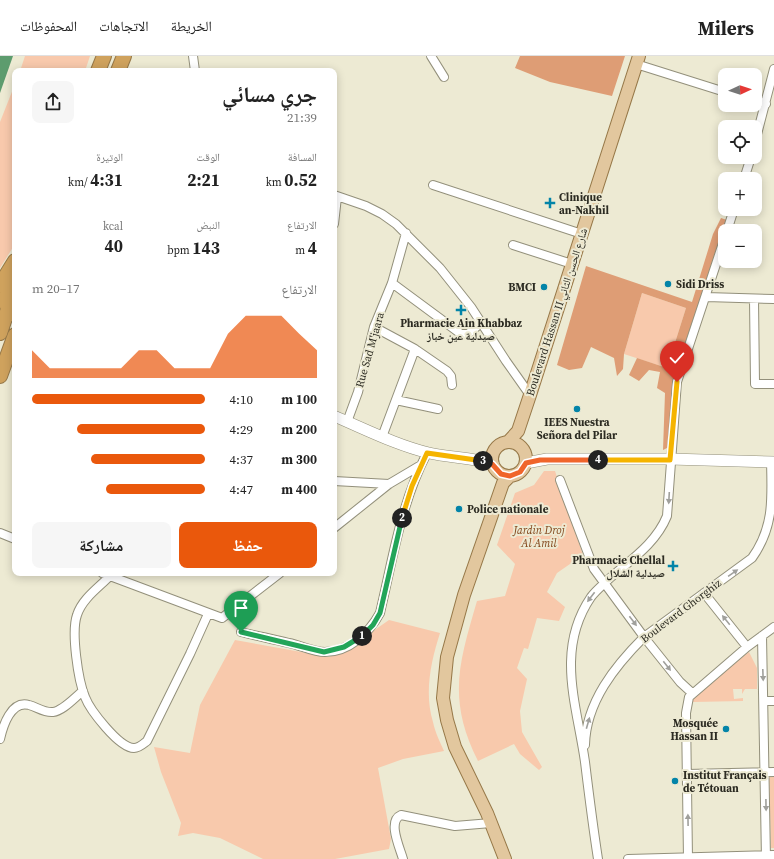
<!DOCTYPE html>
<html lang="ar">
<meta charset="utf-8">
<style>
:root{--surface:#fff;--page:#f6f6f6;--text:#222;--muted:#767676;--line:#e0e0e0;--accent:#ea580c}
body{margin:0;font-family:"Source Serif 4","Noto Naskh Arabic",serif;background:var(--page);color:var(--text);direction:rtl;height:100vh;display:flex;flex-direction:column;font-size:15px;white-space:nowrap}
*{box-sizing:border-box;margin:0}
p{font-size:13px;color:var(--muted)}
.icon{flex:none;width:22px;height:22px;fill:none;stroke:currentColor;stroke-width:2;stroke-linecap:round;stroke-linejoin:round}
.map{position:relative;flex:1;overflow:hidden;direction:ltr}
.drawer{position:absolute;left:12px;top:12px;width:325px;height:508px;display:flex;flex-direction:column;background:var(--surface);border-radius:8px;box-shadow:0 2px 10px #0003;direction:rtl}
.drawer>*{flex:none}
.needle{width:26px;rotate:87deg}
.fabs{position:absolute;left:718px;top:12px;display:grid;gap:8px}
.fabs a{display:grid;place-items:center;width:44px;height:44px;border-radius:8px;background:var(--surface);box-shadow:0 2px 10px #0003;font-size:20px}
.pin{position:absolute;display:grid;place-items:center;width:34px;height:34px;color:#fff;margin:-41px -17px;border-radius:50% 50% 50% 0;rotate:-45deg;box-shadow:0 0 4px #0007}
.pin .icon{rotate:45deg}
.km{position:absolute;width:20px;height:20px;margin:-10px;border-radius:50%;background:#222;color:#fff;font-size:11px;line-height:20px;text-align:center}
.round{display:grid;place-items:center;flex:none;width:42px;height:42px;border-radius:8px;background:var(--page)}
.head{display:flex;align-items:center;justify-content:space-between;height:68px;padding:0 20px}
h1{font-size:22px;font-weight:700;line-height:30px}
.figures{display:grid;grid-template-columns:repeat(3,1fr);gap:6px;height:68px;padding:4px 20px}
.figures div{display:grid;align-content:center}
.figures b{font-size:17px;font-weight:700}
.figures small{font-size:11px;font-weight:400}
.figures p{font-size:11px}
.chart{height:112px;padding:8px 20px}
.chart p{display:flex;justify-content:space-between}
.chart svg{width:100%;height:72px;margin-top:4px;fill:var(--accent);opacity:.7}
.primary-button{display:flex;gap:8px;margin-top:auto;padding:8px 20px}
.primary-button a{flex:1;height:46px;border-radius:8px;background:var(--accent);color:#fff;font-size:16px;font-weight:700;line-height:46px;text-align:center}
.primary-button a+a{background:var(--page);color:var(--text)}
ul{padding:0 20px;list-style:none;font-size:13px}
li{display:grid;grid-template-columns:64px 48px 1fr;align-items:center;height:30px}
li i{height:10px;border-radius:5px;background:var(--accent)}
header{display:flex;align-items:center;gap:24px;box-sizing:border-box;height:56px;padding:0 20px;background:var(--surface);border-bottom:1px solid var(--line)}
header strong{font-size:19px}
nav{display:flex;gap:22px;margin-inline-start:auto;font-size:14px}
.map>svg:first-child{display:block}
</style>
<header>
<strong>Milers</strong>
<nav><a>الخريطة</a><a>الاتجاهات</a><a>المحفوظات</a></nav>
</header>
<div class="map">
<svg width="774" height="803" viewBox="0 0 774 803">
<rect width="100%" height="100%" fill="#edead3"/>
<!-- green -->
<path fill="#f8c9ac" d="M25 0H90L85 15H20Z
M15 28V188L0 212V66Z
M642 237 686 252 667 312 624 298Z
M544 415H555L583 499 557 517 547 536 565 551 559 565 537 562 528 593 524 592 517 612 527 623 520 655 522 676 542 711 539 714 520 698 514 688 478 705C447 643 459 607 477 545L505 540 515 508 497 489 515 437 534 429Z
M389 564 440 577C431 605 424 637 433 666 435 676 440 686 444 695L403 703 378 712 391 783 389 793 335 803H263L220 782 193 777 178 780 181 767 161 716 154 691 190 697 200 649 235 584 329 601 353 589Z
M749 596 757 612V633H745L742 638V633H733L734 643 743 642V645L693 646 692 639Z
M769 719H774V792H771Z"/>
<!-- forest -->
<path fill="#de9d75" d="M520 0H625L612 40 550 26 515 12Z
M721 162 727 164 673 323 667 392 663 394 665 337 657 332 660 316 649 314 639 325 629 319 637 302 667 312 686 252 642 237 624 298 623 313 617 320 614 302 591 291 582 312 569 314 557 309 586 210 692 246 713 178Z"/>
<!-- water -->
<path fill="#5d9c6e" d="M0 0H13L0 37Z"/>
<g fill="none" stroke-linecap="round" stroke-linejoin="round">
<!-- street casing -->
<g stroke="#93907b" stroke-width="10">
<path id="street" d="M193 0 195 15
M431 0 444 21
M636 8 725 36
M755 45 766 48
M755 86 774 13
M744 123 751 101
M433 129 582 178
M334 139 366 150 382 158 396 168 440 212 471 251 506 305 530 339
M334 168 337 141
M727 175 734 153
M513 189 572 208
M392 227 461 278H468L481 267
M706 241 774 243
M754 243 755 328H774
M374 271 415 293 447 315 451 320 452 329
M396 344 438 353
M347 366 358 336 374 271 392 227 406 177
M382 381 415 293
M560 424 594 513 644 581 680 626 692 637
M334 425 389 428
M334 472 389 428 421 409
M0 477 15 483
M102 517 222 562 280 517
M110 520C98 532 82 543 77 559 71 576 78 624 85 641 90 654 119 692 134 692 139 692 143 688 147 685L190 598 208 558
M704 537 747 591
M241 576C257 580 273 583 289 587 300 589 313 596 325 596 349 596 369 577 380 557 393 502 401 447 427 397
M762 580 766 803
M764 645H774
M0 683C3 670 11 644 29 649 37 651 44 657 53 656 63 655 75 641 83 635
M585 689C586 646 615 610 644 581L752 502C774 471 772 443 771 406
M687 718 774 716
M403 803C400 792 387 765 401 759L455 770 491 767
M598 803C593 771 589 739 585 706 577 649 555 594 591 541 596 534 604 528 610 522 632 503 656 487 667 460L677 326 725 181
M628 803 774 799
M688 803 686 657 689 641 747 591 774 571"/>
</g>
<!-- secondary casing -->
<g stroke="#93907b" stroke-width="12">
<path id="secondary" d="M334 360C365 373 396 389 429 397 450 402 472 401 493 408
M526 407 547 403H670L774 406"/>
</g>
<!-- primary casing -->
<g stroke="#967848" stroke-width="14">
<path id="primary" d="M492 403a17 17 0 1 1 34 0a17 17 0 1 1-34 0Z
M508 386 518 375 530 339 639 0
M505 803 487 757 455 691 447 664 443 642 447 601 464 539 503 427 510 420"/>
</g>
<!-- highway casing -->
<g stroke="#967848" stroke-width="16">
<path id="highway" d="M98 15 104 0
M118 15 124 0
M15 228C3 236 3 252 15 259
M0 229 15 205
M0 277 8 253
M0 320 15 279"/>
</g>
<!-- street -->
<use href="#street" stroke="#fff" stroke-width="8"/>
<!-- secondary -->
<use href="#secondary" stroke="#fff" stroke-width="11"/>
<!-- primary -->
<use href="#primary" stroke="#e2c79e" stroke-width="12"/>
<!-- highway -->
<use href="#highway" stroke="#cfa25d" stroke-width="14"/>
</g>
<!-- one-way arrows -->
<defs><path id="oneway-solid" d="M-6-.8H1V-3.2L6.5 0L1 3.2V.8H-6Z"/></defs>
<g fill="#a0a09c">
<use href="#oneway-solid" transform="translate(669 442) rotate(93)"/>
<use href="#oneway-solid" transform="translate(733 517) rotate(-35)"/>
<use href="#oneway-solid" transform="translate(591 541) rotate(127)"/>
<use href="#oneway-solid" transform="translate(726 564) rotate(-129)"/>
<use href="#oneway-solid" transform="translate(633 565) rotate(53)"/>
<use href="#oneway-solid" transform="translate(667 610) rotate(52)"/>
<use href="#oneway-solid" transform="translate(763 619) rotate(88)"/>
<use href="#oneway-solid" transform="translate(588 667) rotate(-74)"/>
<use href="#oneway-solid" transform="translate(766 749) rotate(89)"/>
<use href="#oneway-solid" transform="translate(688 764) rotate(-91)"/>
</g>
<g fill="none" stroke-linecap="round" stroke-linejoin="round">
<!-- split-1 casing -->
<g stroke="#fff" stroke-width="8">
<path id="split-1" d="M241 576 324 596 344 591 362 580"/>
</g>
<!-- split-2 casing -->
<g stroke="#fff" stroke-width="8">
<path id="split-2" d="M362 580 373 569 380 557 402 462"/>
</g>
<!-- split-3 casing -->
<g stroke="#fff" stroke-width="8">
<path id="split-3" d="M402 462 412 430 427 397 483 405"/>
</g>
<!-- split-4 casing -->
<g stroke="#fff" stroke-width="8">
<path id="split-4" d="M483 405 492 408 501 418 510 420 520 416 526 407 540 404H598"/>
</g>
<!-- split-5 casing -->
<g stroke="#fff" stroke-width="8">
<path id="split-5" d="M598 404H670L677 326"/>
</g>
<!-- split-1 -->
<use href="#split-1" stroke="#22a559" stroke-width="5"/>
<!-- split-2 -->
<use href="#split-2" stroke="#22a559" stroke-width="5"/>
<!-- split-3 -->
<use href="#split-3" stroke="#f5b400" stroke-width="5"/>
<!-- split-4 -->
<use href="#split-4" stroke="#f0652b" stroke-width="5"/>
<!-- split-5 -->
<use href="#split-5" stroke="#f5b400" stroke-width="5"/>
</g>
<!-- markers -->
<g fill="#0384a8" stroke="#edead3" stroke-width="1.5">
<path d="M548 141h4v4h4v4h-4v4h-4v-4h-4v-4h4z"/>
<circle cx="668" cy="228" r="4"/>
<circle cx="544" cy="231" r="4"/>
<path d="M459 248h4v4h4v4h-4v4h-4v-4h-4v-4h4z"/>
<circle cx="577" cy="353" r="4"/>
<circle cx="459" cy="453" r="4"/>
<path d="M671 504h4v4h4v4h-4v4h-4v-4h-4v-4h4z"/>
<circle cx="726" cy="673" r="4"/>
<circle cx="675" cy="725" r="4"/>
</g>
<g text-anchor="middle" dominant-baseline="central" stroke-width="4" stroke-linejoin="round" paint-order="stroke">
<!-- poi labels -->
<g font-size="11" font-weight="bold" fill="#2c2b22" stroke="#edead3" text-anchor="start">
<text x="559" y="141">Clinique<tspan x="559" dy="13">an-Nakhil</tspan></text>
<text x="676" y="228">Sidi Driss</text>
<text x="536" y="231" text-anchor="end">BMCI</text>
<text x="461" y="267" text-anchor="middle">Pharmacie Ain Khabbaz<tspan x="461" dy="13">صيدلية عين خباز</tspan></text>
<text x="577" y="366" text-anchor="middle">IEES Nuestra<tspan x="577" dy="13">Señora del Pilar</tspan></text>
<text x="467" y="453">Police nationale</text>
<text x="665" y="504" text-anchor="end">Pharmacie Chellal<tspan x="665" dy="13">صيدلية الشلال</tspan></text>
<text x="718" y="667" text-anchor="end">Mosquée<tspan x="718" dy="13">Hassan II</tspan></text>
<text x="683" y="719">Institut Français<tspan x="683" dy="13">de Tétouan</tspan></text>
</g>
<!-- street labels -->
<g font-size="11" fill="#2c2b22" stroke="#edead3">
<text transform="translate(557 256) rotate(-72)">Boulevard Hassan II شارع الحسن الثاني</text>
<text transform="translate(370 294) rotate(-74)">Rue Sad M'jaara</text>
<text transform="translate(681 555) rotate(-37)">Boulevard Ghorghiz</text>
</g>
<!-- park labels -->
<g font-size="11" font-style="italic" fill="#804418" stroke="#edead3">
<text x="539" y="474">Jardin Droj<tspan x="539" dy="13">Al Amil</tspan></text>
</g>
</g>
</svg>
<div class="fabs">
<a><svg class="needle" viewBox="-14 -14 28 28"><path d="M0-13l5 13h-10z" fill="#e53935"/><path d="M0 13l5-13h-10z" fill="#767676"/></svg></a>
<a><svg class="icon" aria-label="locate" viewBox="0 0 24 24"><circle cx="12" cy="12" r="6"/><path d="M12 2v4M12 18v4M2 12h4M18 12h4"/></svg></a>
<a>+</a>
<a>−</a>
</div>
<div class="pin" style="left:241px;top:576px;background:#1e9e55"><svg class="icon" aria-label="arrive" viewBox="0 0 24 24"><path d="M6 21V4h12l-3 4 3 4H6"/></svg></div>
<div class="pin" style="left:677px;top:326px;background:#d93025"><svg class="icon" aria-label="check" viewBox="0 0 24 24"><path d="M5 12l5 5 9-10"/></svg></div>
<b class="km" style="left:362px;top:580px">1</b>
<b class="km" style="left:402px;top:462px">2</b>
<b class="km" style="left:483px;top:405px">3</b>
<b class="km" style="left:598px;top:404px">4</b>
<section class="drawer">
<div class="head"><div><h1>جري مسائي</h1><p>21:39</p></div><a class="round"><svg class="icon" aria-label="share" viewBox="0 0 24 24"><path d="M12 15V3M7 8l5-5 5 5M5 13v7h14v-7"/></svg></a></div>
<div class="figures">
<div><p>المسافة</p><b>0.52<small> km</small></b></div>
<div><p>الوقت</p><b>2:21</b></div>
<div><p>الوتيرة</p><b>4:31<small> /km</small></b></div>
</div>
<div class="figures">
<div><p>الارتفاع</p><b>4<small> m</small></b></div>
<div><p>النبض</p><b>143<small> bpm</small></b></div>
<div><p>kcal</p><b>40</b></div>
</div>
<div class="chart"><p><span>الارتفاع</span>17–20 m</p>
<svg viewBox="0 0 160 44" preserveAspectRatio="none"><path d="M0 44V27L10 38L20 38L30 38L40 38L50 38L60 27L70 27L80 38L90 38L100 38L110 17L120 6L130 6L140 6L150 17L160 27V44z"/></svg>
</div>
<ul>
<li><b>100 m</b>4:10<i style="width:100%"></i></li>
<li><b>200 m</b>4:29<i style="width:74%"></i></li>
<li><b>300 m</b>4:37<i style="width:66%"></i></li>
<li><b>400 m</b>4:47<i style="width:57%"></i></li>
</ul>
<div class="primary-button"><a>حفظ</a><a>مشاركة</a></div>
</section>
</div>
